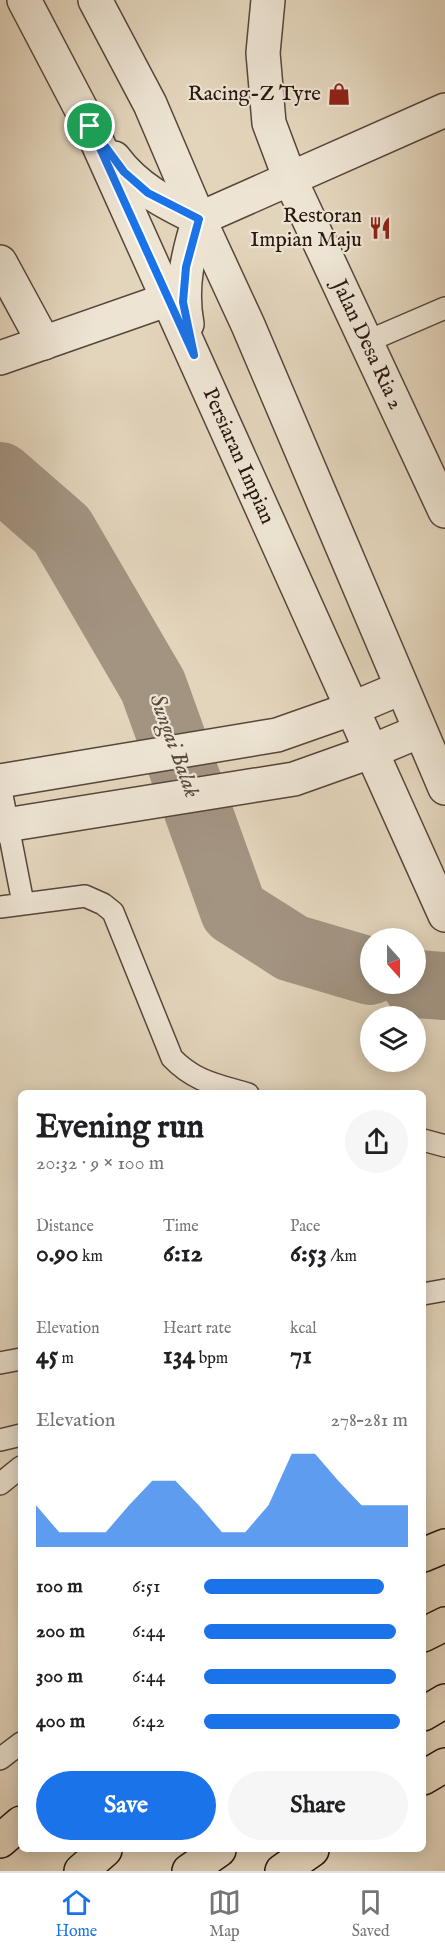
<!DOCTYPE html>
<meta charset="utf-8">
<style>
:root{--surface:#fff;--page:#f6f6f6;--text:#202124;--muted:#757577;--line:#e0e0e0;--accent:#1a73e8}
body{margin:0;font-family:"IM FELL English",serif;background:var(--page);color:var(--text);height:100vh;display:flex;flex-direction:column;font-size:22px;white-space:nowrap}
*{box-sizing:border-box;margin:0}
p{font-size:20px;color:var(--muted)}
.icon{flex:none;width:33px;height:33px;fill:none;stroke:currentColor;stroke-width:2;stroke-linecap:round;stroke-linejoin:round}
.map{position:relative;flex:1;overflow:hidden}
.details{position:absolute;left:18px;top:1090px;width:408px;height:762px;display:flex;flex-direction:column;background:var(--surface);border-radius:9px;box-shadow:0 3px 15px #0003}
.details>*{flex:none}
.needle{width:39px;rotate:159deg}
.fabs{position:absolute;left:360px;top:928px;display:grid;gap:12px}
.fabs a{display:grid;place-items:center;width:66px;height:66px;border-radius:50%;background:var(--surface);box-shadow:0 3px 15px #0003;font-size:30px}
.pin{position:absolute;display:grid;place-items:center;width:51px;height:51px;color:#fff;margin:-26px;border:3px solid #fff;border-radius:50%;box-shadow:0 2px 6px #0007}
.round{display:grid;place-items:center;flex:none;width:63px;height:63px;border-radius:32px;background:var(--page)}
.headline{display:flex;align-items:center;justify-content:space-between;height:102px;padding:0 18px}
h1{font-size:33px;font-weight:800;line-height:45px}
.figures{display:grid;grid-template-columns:repeat(3,1fr);gap:9px;height:102px;padding:6px 18px}
.figures div{display:grid;align-content:center}
.figures b{font-size:26px;font-weight:800}
.figures small{font-size:16px;font-weight:400}
.figures p{font-size:16px}
.chart{height:168px;padding:12px 18px}
.chart p{display:flex;justify-content:space-between}
.chart svg{width:100%;height:108px;margin-top:6px;fill:var(--accent);opacity:.7}
.action{display:flex;gap:12px;margin-top:auto;padding:12px 18px}
.action a{flex:1;height:69px;border-radius:36px;background:var(--accent);color:#fff;font-size:24px;font-weight:800;line-height:69px;text-align:center}
.action a+a{background:var(--page);color:var(--text)}
ul{padding:0 18px;list-style:none;font-size:20px}
li{display:grid;grid-template-columns:96px 72px 1fr;align-items:center;height:45px}
li i{height:15px;border-radius:8px;background:var(--accent)}
.dock{display:flex;justify-content:space-around;align-items:center;height:84px;border-top:2px solid var(--line);background:var(--surface);font-size:16px;color:var(--muted)}
.dock a{display:grid;justify-items:center;gap:3px}
.dock .on{color:var(--accent)}
.map>svg:first-child{display:block}
</style>
<div class="map">
<svg width="445" height="1871" viewBox="0 0 445 1871">
<rect width="100%" height="100%" fill="#e3d5bc"/>
<filter id="stains"><feTurbulence type="fractalNoise" baseFrequency=".00333" numOctaves="4"/><feColorMatrix values="0 0 0 0 .2 0 0 0 0 .09 0 0 0 0 .02 0 0 0 .5 -.17"/></filter>
<radialGradient id="worn" r=".72"><stop offset=".6" stop-color="#630" stop-opacity="0"/><stop offset="1" stop-color="#630" stop-opacity=".3"/></radialGradient>
<g fill="none" stroke-linecap="round" stroke-linejoin="round">
<!-- river -->
<path stroke="#a39482" stroke-width="68" d="M0 476 62 530 153 686 234 911 292 948 370 971
M416 984 445 986"/>
<!-- service casing -->
<g stroke="#57463b" stroke-width="24">
<path id="service" d="M366 342 445 308
M0 785 23 903
M0 907 85 896 103 904 113 912 172 1058C195 1082 218 1085 248 1094
M423 1140 445 1146
M423 1294 445 1290
M0 1363 21 1359
M0 1440 21 1435
M0 1484 21 1467
M0 1759 21 1743"/>
</g>
<!-- minor casing -->
<g stroke="#57463b" stroke-width="36">
<g id="minor">
<path id="s1" d="M268 0 263 53 269 123 290 179 445 511"/>
<path d="M199 219 445 110"/>
<path d="M0 262 44 343"/>
<path d="M0 358 169 299"/>
<path d="M0 781 277 735 351 709 401 688"/>
<path d="M0 826 294 779 370 752 420 731"/>
</g>
</g>
<!-- tertiary casing -->
<g stroke="#57463b" stroke-width="36">
<g id="tertiary">
<path id="s2" d="M24 0 90 126 445 915"/>
<path d="M95 0 150 104 199 219 248 325 445 788"/>
<path d="M114 158C136 188 166 203 199 219"/>
<path d="M187 324C180 287 188 254 199 219"/>
</g>
</g>
<!-- motorway casing -->
<g stroke="#281710" stroke-width="36">
<path id="motorway" d="M423 1555 445 1546
M423 1635 445 1624
M423 1714 445 1701
M423 1778 445 1765
M0 1841 21 1823
M81 1871 105 1850
M189 1871 219 1850
M282 1871 312 1850"/>
</g>
<!-- service -->
<use href="#service" stroke="#ede4d3" stroke-width="21"/>
<!-- minor -->
<use href="#minor" stroke="#ede4d3" stroke-width="33"/>
<!-- tertiary -->
<use href="#tertiary" stroke="#ede4d3" stroke-width="33"/>
<!-- motorway -->
<use href="#motorway" stroke="#e3d5bc" stroke-width="33"/>
</g>
<g fill="none" stroke-linecap="round" stroke-linejoin="round">
<!-- route casing -->
<g stroke="#fff" stroke-width="12">
<path id="route" d="M90 126 124 172 148 193 199 219 186 267 183 302 194 355Z"/>
</g>
<!-- route -->
<use href="#route" stroke="#1a73e8" stroke-width="8"/>
</g>
<!-- icons -->
<defs>
<g id="shop-bare" transform="scale(1.8)"><path d="M-5-2.5h2.3a2.7 3.5 0 0 1 5.4 0H5L5.5 6h-11ZM-1.5-2.5h3a1.5 2.3 0 0 0-3 0Z" fill="#8f2418" stroke="#ede4d3" stroke-width="2.5" paint-order="stroke"/></g>
<g id="restaurant-bare" transform="scale(1.8)"><path d="M-5-6h1v4h1v-4h1v4h1v-4h1v5L-1.5 .5V6h-2V.5L-5-1ZM5-6V6H3V1.5H1.5Q1.5-4 5-6Z" fill="#8f2418" stroke="#ede4d3" stroke-width="2.5" paint-order="stroke"/></g>
</defs>
<g fill-rule="evenodd">
<use href="#shop-bare" x="339" y="94"/>
<use href="#restaurant-bare" x="380" y="228"/>
</g>
<g text-anchor="middle" dominant-baseline="central" stroke-width="4.5" stroke-linejoin="round" paint-order="stroke">
<!-- poi labels -->
<g font-size="21" fill="#281710" stroke="#ede4d3" text-anchor="end">
<text x="321" y="94">Racing-Z Tyre</text>
<text x="362" y="216">Restoran<tspan x="362" dy="24">Impian Maju</tspan></text>
</g>
<!-- street labels -->
<g font-size="21" fill="#281710" stroke="#ede4d3">
<text stroke="none"><textPath href="#s1" startOffset="366">Jalan Desa Ria 2</textPath></text>
<text stroke="none"><textPath href="#s2" startOffset="504">Persiaran Impian</textPath></text>
</g>
<!-- water labels -->
<g font-size="22" font-style="italic" fill="#59493e" stroke="#ede4d3">
<text transform="translate(174 746) rotate(70)">Sungai Balak</text>
</g>
</g>
<rect width="100%" height="100%" filter="url(#stains)"/>
<rect width="100%" height="100%" fill="url(#worn)"/>
</svg>
<div class="fabs">
<a><svg class="needle" viewBox="-14 -14 28 28"><path d="M0-13l5 13h-10z" fill="#e53935"/><path d="M0 13l5-13h-10z" fill="#757577"/></svg></a>
<a><svg class="icon" aria-label="layers" viewBox="0 0 24 24"><path d="M12 4l9 5-9 5-9-5zM3 14l9 5 9-5"/></svg></a>
</div>
<div class="pin" style="left:90px;top:126px;background:#1e9e55"><svg class="icon" aria-label="arrive" viewBox="0 0 24 24"><path d="M6 21V4h12l-3 4 3 4H6"/></svg></div>
<section class="details">
<div class="headline"><div><h1>Evening run</h1><p>20:32 · 9 × 100 m</p></div><a class="round"><svg class="icon" aria-label="share" viewBox="0 0 24 24"><path d="M12 15V3M7 8l5-5 5 5M5 13v7h14v-7"/></svg></a></div>
<div class="figures">
<div><p>Distance</p><b>0.90<small> km</small></b></div>
<div><p>Time</p><b>6:12</b></div>
<div><p>Pace</p><b>6:53<small> /km</small></b></div>
</div>
<div class="figures">
<div><p>Elevation</p><b>45<small> m</small></b></div>
<div><p>Heart rate</p><b>134<small> bpm</small></b></div>
<div><p>kcal</p><b>71</b></div>
</div>
<div class="chart"><p><span>Elevation</span>278–281 m</p>
<svg viewBox="0 0 160 44" preserveAspectRatio="none"><path d="M0 44V27L10 38L20 38L30 38L40 27L50 17L60 17L70 27L80 38L90 38L100 27L110 6L120 6L130 17L140 27L150 27L160 27V44z"/></svg>
</div>
<ul>
<li><b>100 m</b>6:51<i style="width:88%"></i></li>
<li><b>200 m</b>6:44<i style="width:94%"></i></li>
<li><b>300 m</b>6:44<i style="width:94%"></i></li>
<li><b>400 m</b>6:42<i style="width:96%"></i></li>
</ul>
<div class="action"><a>Save</a><a>Share</a></div>
</section>
</div>
<nav class="dock">
<a class="on"><svg class="icon" aria-label="home" viewBox="0 0 24 24"><path d="M3 11l9-7 9 7M6 9v11h12V9"/></svg>Home</a>
<a><svg class="icon" aria-label="map" viewBox="0 0 24 24"><path d="M3 6l6-2 6 2 6-2v14l-6 2-6-2-6 2zM9 4v14M15 6v14"/></svg>Map</a>
<a><svg class="icon" aria-label="saved" viewBox="0 0 24 24"><path d="M7 4h10v16l-5-4-5 4z"/></svg>Saved</a>
</nav>
